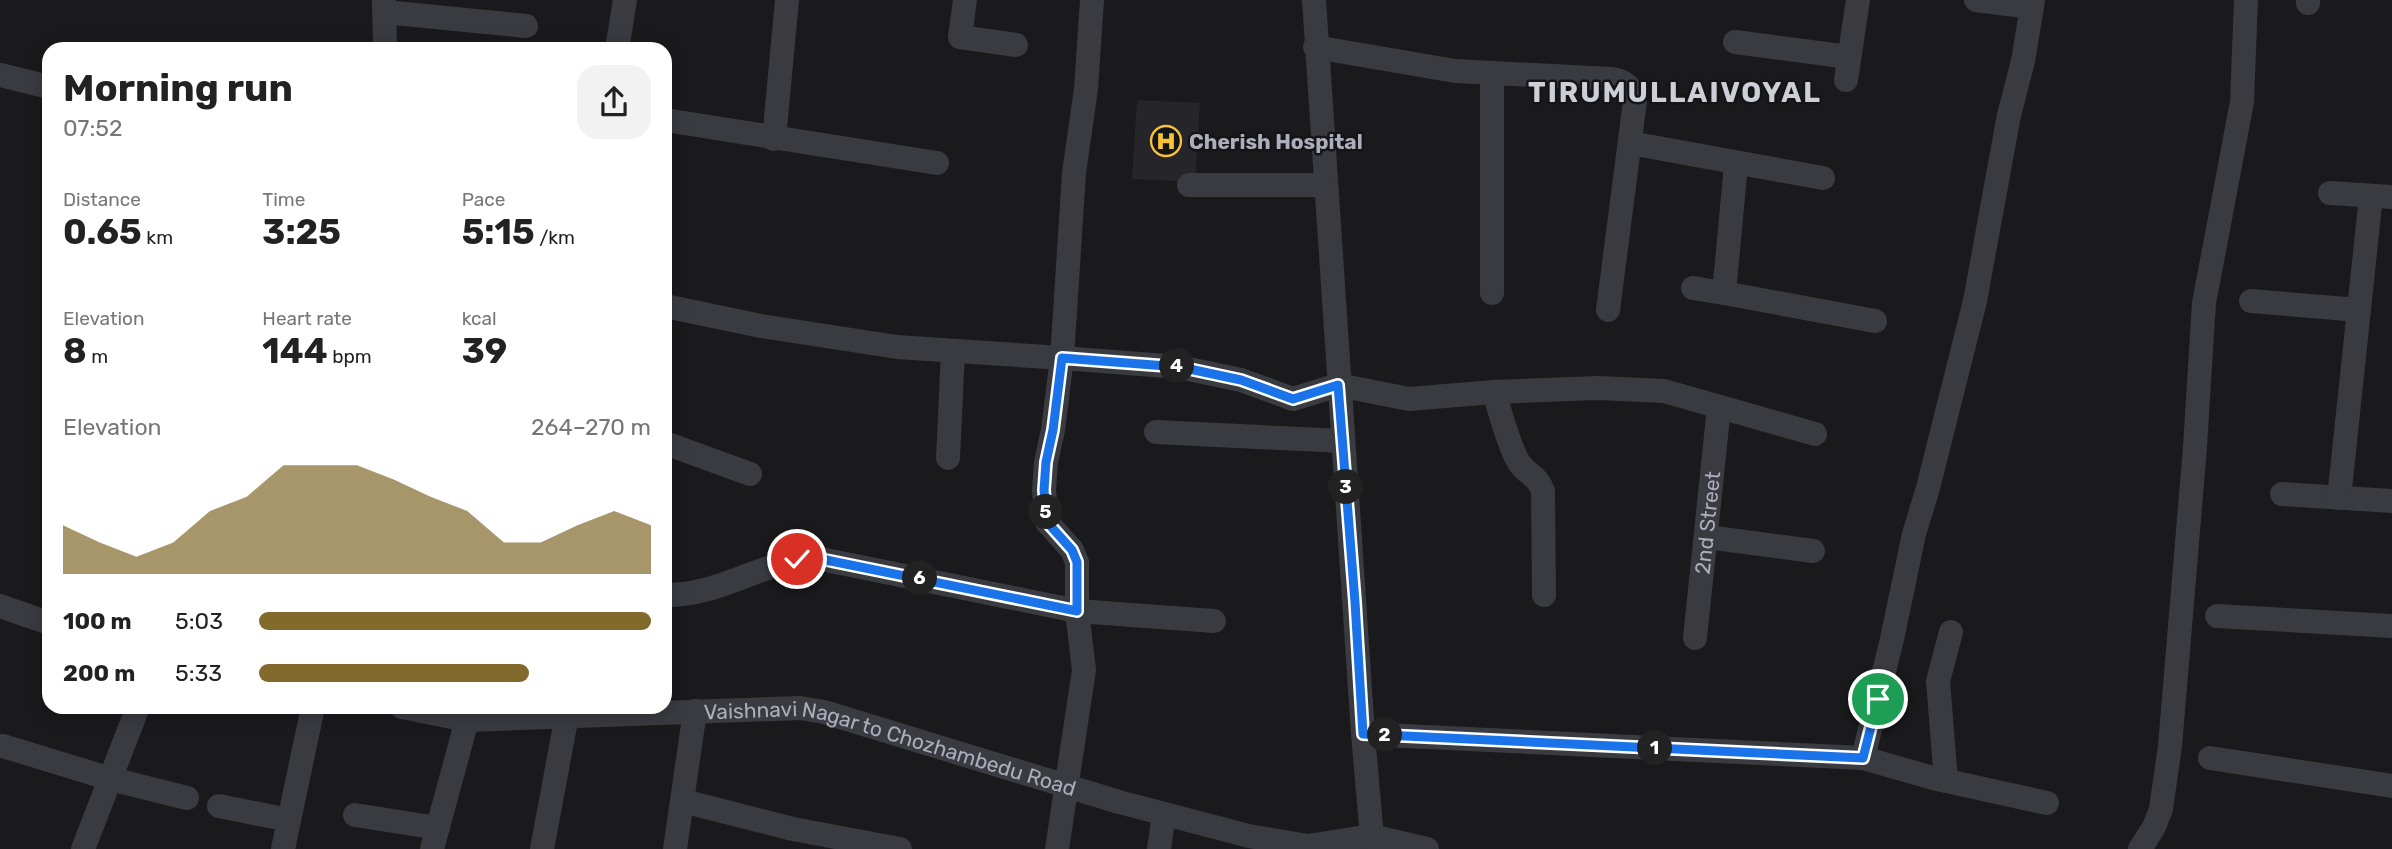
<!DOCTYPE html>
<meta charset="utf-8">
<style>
:root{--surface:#fff;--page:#f2f2f2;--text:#222;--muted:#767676;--accent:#816a2c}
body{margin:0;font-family:Rubik,sans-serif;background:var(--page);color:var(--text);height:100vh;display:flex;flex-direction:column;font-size:26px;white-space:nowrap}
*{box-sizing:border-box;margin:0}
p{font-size:23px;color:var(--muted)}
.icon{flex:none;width:38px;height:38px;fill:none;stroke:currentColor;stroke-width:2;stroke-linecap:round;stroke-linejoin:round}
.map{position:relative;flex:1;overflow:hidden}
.side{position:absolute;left:42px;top:42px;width:630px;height:672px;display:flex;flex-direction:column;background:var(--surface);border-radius:21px;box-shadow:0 4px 18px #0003}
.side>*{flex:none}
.pin{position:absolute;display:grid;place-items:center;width:60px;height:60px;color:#fff;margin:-30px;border:4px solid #fff;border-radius:50%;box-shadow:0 2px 7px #0007}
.km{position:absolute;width:35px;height:35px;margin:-18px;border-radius:50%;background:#222;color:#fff;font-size:19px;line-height:35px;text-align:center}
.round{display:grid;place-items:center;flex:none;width:74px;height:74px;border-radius:21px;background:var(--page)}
.summary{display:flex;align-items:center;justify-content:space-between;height:119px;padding:0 21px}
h1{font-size:38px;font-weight:700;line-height:52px}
.metrics{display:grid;grid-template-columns:repeat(3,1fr);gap:10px;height:119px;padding:7px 21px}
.metrics div{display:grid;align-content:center}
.metrics b{font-size:35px;font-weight:700}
.metrics small{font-size:19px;font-weight:400}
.metrics p{font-size:19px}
.chart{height:196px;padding:14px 21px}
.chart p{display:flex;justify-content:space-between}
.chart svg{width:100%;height:126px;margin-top:7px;fill:var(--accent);opacity:.7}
ul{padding:0 21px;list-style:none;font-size:23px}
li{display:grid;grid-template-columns:112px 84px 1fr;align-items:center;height:52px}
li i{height:18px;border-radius:9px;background:var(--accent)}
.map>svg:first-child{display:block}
</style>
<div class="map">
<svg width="2392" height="849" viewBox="0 0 2392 849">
<rect width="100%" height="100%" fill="#1a191c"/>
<!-- built -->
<path fill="#262529" d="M1137 100 1200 103 1195 182 1132 179Z"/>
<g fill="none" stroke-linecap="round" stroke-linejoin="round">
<!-- minor -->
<g stroke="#3a3b41" stroke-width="24">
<path d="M384 0 385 49"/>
<path d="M965 0 960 37 1016 45"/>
<path d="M1314 0 1363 734 1373 849"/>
<path d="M1976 0 2032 7"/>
<path d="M2308 3V0"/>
<path d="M385 12 526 26"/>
<path d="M1735 42 1849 57"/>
<path d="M1315 47 1455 71 1611 79C1626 81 1631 87 1635 101L1608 310"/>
<path d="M617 49 625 0"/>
<path d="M1492 73V293"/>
<path d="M0 75 49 87"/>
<path d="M1846 80 1858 0"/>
<path d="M665 120 937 163"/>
<path d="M774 139 787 0"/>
<path d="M1630 143 1823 178"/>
<path d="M1736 164 1724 293 1875 321"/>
<path d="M1189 185H1325"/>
<path d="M2330 193 2392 197"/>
<path d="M1693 288 1724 293"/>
<path d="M2251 301 2359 310"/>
<path d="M665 306 761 326 897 347 1062 358 1074 173 1086 89 1092 0"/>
<path d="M1494 392C1501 414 1507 441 1518 461 1526 475 1537 474 1543 491L1544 595"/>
<path d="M1156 432 1342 441"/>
<path d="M665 443 750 474"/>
<path d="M948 458 953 351"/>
<path d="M2282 494 2392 501"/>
<path d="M2339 498 2371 196"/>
<path d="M1707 537 1813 551"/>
<path d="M665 595C721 596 763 560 816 558L1077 611 1214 621"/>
<path d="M0 606 49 623"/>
<path d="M2217 616 2392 626"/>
<path id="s1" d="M1695 638 1719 407"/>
<path id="s2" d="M402 707 467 720 800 708 824 712 1119 802 1249 836 1308 846 1371 836 1427 849"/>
<path d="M1363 734 1863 758 1933 778 2047 803"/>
<path d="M3 746 111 779 187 798"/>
<path d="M1863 758 1892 639 1914 534 1928 488 1975 301 2009 115 2023 61 2033 0"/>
<path d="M2210 758 2392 786"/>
<path d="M1946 781 1938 681 1951 632"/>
<path d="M683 801 793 829 900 849"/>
<path d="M219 806 289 820"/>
<path d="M355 815 438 828"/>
<path d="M83 849 138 707"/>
<path d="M283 849 313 707"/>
<path d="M432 849 467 720"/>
<path d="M542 849 567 715"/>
<path d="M675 849 695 711"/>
<path d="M1057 849 1084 670 1077 611V562L1072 550 1047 522 1044 490 1046 462 1053 430 1062 358 1179 367 1241 380 1293 399 1338 385 1409 399 1494 392 1598 388 1664 391 1815 434"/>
<path d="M1159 849 1164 814"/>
<path d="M2140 849 2154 827 2161 809 2170 746 2195 447 2204 303 2242 102 2246 0"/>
</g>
</g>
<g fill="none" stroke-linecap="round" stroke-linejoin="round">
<!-- route casing -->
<g stroke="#fff" stroke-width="14">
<path id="route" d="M797 559 816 558 1077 611V562L1072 550 1047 522 1044 490 1046 462 1053 430 1062 358 1180 367 1241 380 1293 399 1338 385 1355 602 1363 734 1863 758 1878 699"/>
</g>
<!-- route -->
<use href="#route" stroke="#1a73e8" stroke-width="9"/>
</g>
<!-- icons -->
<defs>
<g id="hospital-ring" transform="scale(1.575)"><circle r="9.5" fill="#151417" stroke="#f5c238" stroke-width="1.5"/><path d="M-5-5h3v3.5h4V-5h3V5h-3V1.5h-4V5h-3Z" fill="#f5c238"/></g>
</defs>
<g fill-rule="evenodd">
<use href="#hospital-ring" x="1166" y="141"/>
</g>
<g text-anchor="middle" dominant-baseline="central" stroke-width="5" stroke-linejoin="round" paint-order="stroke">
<!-- poi labels -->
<g font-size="21" font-weight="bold" fill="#acafbb" stroke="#151417" text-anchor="start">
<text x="1189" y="141">Cherish Hospital</text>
</g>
<!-- street labels -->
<g font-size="21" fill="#acafbb" stroke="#151417">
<text stroke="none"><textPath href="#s1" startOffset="116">2nd Street</textPath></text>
<text stroke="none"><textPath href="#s2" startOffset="495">Vaishnavi Nagar to Chozhambedu Road</textPath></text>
</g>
<!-- district labels -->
<g font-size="28" font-weight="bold" letter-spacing="2" fill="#cdcfd7" stroke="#151417">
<text x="1675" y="92">TIRUMULLAIVOYAL</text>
</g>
</g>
</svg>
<div class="pin" style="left:1878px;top:699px;background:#1e9e55"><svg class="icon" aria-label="arrive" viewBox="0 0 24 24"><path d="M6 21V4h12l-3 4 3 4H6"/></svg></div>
<div class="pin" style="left:797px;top:559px;background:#d93025"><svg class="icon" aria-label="check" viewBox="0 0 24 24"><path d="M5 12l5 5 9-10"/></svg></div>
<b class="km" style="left:1655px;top:748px">1</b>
<b class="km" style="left:1385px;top:735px">2</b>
<b class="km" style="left:1346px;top:487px">3</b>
<b class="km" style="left:1177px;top:366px">4</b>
<b class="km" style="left:1046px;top:512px">5</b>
<b class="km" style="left:920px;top:578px">6</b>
<section class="side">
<div class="summary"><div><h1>Morning run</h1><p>07:52</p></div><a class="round"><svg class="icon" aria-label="share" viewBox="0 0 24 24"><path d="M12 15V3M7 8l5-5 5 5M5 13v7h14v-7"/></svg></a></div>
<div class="metrics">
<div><p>Distance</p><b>0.65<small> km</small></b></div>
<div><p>Time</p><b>3:25</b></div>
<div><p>Pace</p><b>5:15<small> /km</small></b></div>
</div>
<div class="metrics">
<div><p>Elevation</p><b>8<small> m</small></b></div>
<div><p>Heart rate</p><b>144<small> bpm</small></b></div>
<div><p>kcal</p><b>39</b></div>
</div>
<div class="chart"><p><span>Elevation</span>264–270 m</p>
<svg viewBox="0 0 160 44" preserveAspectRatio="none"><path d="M0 44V27L10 33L20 38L30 33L40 22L50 17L60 6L70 6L80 6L90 11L100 17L110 22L120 33L130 33L140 27L150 22L160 27V44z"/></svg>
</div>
<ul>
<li><b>100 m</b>5:03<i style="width:100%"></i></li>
<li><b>200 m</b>5:33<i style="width:69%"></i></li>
</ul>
</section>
</div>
